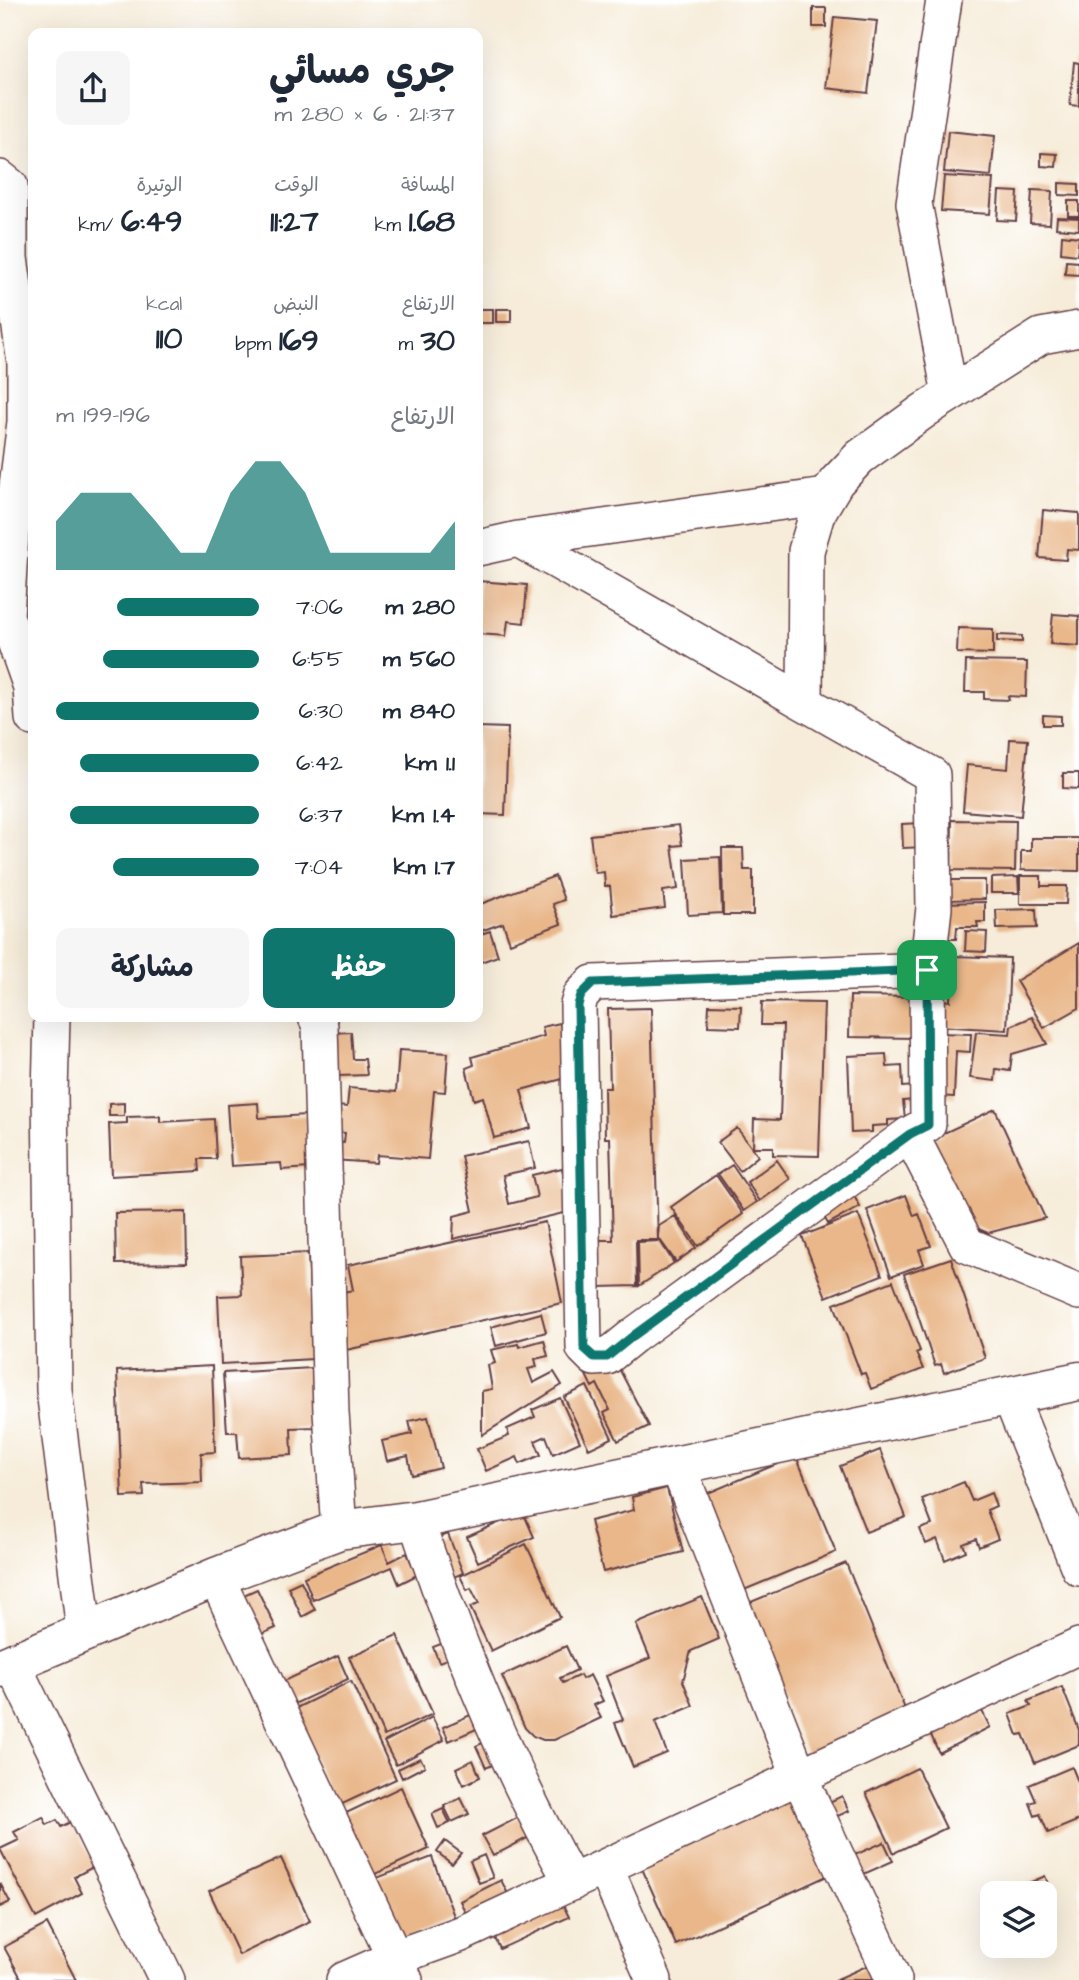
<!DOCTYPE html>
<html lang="ar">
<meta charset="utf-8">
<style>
:root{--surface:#fff;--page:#f6f6f7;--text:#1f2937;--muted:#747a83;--accent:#0f766e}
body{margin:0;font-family:"Architects Daughter","Playpen Sans Arabic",sans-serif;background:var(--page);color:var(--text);direction:rtl;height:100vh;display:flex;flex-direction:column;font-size:26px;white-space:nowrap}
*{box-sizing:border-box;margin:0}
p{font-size:23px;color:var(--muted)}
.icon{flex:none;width:38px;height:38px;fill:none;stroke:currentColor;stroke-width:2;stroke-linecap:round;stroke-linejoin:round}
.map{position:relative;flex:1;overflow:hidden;direction:ltr}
.drawer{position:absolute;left:28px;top:28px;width:455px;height:994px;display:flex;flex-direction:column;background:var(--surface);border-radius:14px;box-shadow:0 7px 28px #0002;direction:rtl}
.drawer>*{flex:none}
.tools{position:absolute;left:980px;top:1881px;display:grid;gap:14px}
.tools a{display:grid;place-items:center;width:77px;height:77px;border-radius:14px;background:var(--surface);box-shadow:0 7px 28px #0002;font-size:35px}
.pin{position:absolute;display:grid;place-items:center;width:60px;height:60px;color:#fff;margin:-30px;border-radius:14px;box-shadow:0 4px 10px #0006}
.round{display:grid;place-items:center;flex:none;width:74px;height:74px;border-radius:14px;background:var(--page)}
.overview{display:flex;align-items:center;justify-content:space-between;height:119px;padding:0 28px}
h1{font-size:38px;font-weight:700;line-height:52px}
.metrics{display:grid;grid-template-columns:repeat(3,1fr);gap:10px;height:119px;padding:7px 28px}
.metrics div{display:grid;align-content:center}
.metrics b{font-size:30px;font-weight:700}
.metrics small{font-size:19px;font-weight:400}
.metrics p{font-size:19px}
.chart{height:196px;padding:14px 28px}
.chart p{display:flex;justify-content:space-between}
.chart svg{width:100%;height:126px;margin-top:7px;fill:var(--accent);opacity:.7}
.primary-button{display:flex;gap:14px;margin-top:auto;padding:14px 28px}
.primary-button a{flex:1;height:80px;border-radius:14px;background:var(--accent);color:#fff;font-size:28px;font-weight:700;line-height:80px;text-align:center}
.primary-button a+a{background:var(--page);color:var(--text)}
ul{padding:0 28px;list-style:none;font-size:23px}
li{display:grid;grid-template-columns:112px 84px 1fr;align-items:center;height:52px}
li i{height:18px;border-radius:9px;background:var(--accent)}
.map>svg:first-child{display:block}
</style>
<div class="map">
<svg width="1079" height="1980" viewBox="0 0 1079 1980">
<rect width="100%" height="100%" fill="#fff"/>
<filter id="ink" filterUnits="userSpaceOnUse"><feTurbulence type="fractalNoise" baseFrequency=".0143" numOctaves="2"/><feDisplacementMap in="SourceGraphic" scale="14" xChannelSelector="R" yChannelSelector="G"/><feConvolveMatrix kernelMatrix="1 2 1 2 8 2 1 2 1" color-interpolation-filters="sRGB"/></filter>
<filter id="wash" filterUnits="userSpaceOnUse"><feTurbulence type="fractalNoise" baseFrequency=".00686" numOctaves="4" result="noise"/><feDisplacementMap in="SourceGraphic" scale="28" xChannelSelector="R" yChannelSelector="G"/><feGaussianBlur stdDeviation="1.57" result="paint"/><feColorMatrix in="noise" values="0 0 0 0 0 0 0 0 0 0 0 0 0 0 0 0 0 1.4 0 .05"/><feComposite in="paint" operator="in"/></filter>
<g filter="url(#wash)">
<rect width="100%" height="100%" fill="#f6ecd9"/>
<g id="blocks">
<!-- building -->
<path fill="#e9b78a" d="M813 8H826V27H813Z
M834 17 877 21 868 93 826 88Z
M1074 62 1079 63V106L1070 105Z
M948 131 995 136 991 176 944 172Z
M1041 153 1057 154 1056 167 1041 166Z
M944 176 993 179 990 214 941 211Z
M1059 183 1079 184V196L1059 195Z
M1032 190 1052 191 1050 224 1030 223Z
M999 191 1018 192 1016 221 997 220Z
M1068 201H1079V216H1068Z
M1057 217 1079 218V230L1056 228Z
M1062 235 1079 237 1077 255 1061 253Z
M1066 261 1079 262V275L1065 274Z
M478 309H493V323H479Z
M496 309H511V322H496Z
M1043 510 1079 513V550L1067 549 1066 560 1039 558Z
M478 581 527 585 524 623 508 621 506 636 478 634Z
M1053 614 1079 616V646L1050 644Z
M958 628 993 629V654L957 653Z
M997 635 1022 636V642L997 641Z
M966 661 1027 662 1026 697 1008 696 1009 700 984 699V692H965Z
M1043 715 1061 716V725H1043Z
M478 727 508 728 505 815 478 814Z
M1010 739 1028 740 1021 816 963 811 967 765 1008 769Z
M1063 773H1079V789L1063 788Z
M952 820 1016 821 1015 871 951 870Z
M923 823 925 847 903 848 902 824Z
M679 825 682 845 672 846 678 889 663 891 665 908 613 915 610 886H605L604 872 595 873 590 835Z
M1031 838H1079V871L1021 870V851H1031Z
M722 848H743L744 870H753V915H723Z
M720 857 722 913 688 915 685 859Z
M555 876 564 900 553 904 561 924 510 943 503 923 478 932V905Z
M1020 876H1041V886H1067L1066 904H1020Z
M1018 877 1019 893H991V878Z
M944 880H985V899L944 900Z
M985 902V922H977L978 927H957L956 939H942V903Z
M1036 909 1037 928 997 929 996 910Z
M490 931 498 956 478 963V935Z
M966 931 987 932 986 952 965 951Z
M1079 943V1008L1044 1028 1016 981Z
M952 956 1010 958 1007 1030 937 1026 938 1000 950 1001Z
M850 996 918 997 916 1038 849 1037Z
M762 1002 824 1003 819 1156 773 1155V1147H753L754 1119 780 1120 783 1025H761Z
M709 1005 741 1006 740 1027 708 1026Z
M651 1008 658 1240H636L637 1286 598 1287 597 1240H613L610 1138H605L604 1088H610L608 1009Z
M1032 1017 1047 1044 1012 1054 1010 1071 996 1069 995 1081 970 1078 976 1032 1010 1034 1011 1026Z
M560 1023 570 1077 521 1090 531 1128 494 1138 483 1097 474 1100 466 1068 474 1065 472 1057 544 1036 542 1027Z
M351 1032 353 1059H365L367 1075 339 1076 326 1033Z
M938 1033 971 1034 970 1052 956 1051 954 1097 934 1096Z
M399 1050 448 1053 445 1092 434 1091 428 1159 377 1155 376 1163 333 1160 334 1142 344 1143 345 1133 335 1132 337 1106 347 1107 349 1088 396 1092Z
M886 1054 887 1067 902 1066 903 1087 914 1086 915 1100 903 1101 905 1119 888 1120V1125L872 1126V1132L851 1133 848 1056Z
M124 1103V1116H109V1104Z
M258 1103 259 1118 306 1115 309 1168 282 1170 281 1163 231 1166 227 1105Z
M995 1109 1045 1218 988 1233 967 1224 927 1141Z
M160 1116V1122L214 1119 216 1159H199L200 1171 111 1176 109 1124 127 1123V1117Z
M737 1128 758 1156 740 1171 718 1142Z
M529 1141 535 1168 503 1175 509 1204 537 1197 532 1175 562 1168 567 1193 568 1212 453 1239 454 1216 473 1211 461 1156Z
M777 1160 790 1179 760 1201 747 1182Z
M732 1165 757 1202 744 1211 718 1174Z
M716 1175 743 1214 698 1246 671 1207Z
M852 1192 860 1207 828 1224 820 1209Z
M906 1195 914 1216 919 1214 931 1246 919 1250 924 1264 891 1276 867 1210Z
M186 1212 187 1263 116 1264 115 1213Z
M858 1214 882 1275 826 1297 802 1236Z
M675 1216 696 1248 676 1262 658 1237 659 1226Z
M545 1222 562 1303 346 1350 334 1294 353 1290 348 1265Z
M660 1241 674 1263 639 1286 638 1242Z
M308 1253 313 1359 221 1364 218 1296 242 1295 240 1256Z
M951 1258 985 1358 944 1373 941 1364 935 1366 904 1274Z
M893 1281 920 1351 916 1353 923 1369 871 1389 865 1373 861 1374 834 1304Z
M541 1313 546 1332 496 1346 491 1327Z
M544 1340 548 1356 535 1359 537 1367 528 1369 533 1383 554 1372 562 1385 482 1435V1391L492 1389 488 1365 495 1363 491 1350 518 1344 519 1347Z
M612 1355 649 1426 618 1441 604 1413 610 1410 597 1384 592 1387 584 1371Z
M212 1366 215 1452 201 1453 202 1482 143 1484 144 1496 122 1497 117 1371Z
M312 1368 315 1427 291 1428 292 1455 239 1458 237 1432H227L223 1373Z
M587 1386 612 1438 589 1449 564 1397Z
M560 1398 580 1442 553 1454 546 1436 535 1441 541 1455 520 1464 517 1457 486 1471 477 1449 509 1436 507 1429 535 1417 532 1410Z
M428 1417 441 1468 412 1475 408 1456 387 1461 382 1441 412 1434 409 1421Z
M880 1450 906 1517 866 1532 840 1466Z
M796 1456 836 1552 744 1590 696 1498Z
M964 1482 972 1501 991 1493 996 1506 987 1510 998 1539 979 1547 976 1539 963 1544 966 1551 945 1560 937 1539 926 1544 920 1529 932 1525 922 1499Z
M667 1488 683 1552 603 1572 590 1521 634 1510 632 1497Z
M523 1512 534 1537 478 1562 467 1537Z
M448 1534 463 1573 447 1580 431 1541Z
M526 1544 560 1617 491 1651 470 1607 479 1604 471 1588 467 1590 460 1576Z
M382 1545 389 1562 407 1553 417 1575 399 1584 392 1567 313 1600 304 1577Z
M846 1563 907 1714 807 1755 746 1604Z
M301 1581 315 1610 302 1617 288 1587Z
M257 1589 276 1628 255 1637 237 1598Z
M702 1597 719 1639 691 1651 683 1681 693 1706 655 1722 667 1753 633 1767 615 1723 623 1720 606 1676 650 1658 636 1624Z
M397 1635 433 1714 384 1736 349 1657Z
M446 1642 452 1657 439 1662 433 1647Z
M566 1646 577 1670 560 1678 563 1683 580 1675 582 1679 590 1675 603 1701 594 1705 601 1718 554 1740H543L533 1736 525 1728 502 1676Z
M338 1656 348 1679 290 1706 280 1683Z
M351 1681 396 1779 336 1807 292 1710Z
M1062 1687 1079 1730V1745L1035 1763 1023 1734 1018 1735 1010 1714 1031 1706 1028 1701Z
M980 1707 990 1727 939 1753 930 1733Z
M475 1713 481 1727 449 1741 443 1727Z
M432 1717 444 1740 396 1765 384 1742Z
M489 1740 499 1762 486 1768 476 1746Z
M420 1758 425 1766 402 1778 398 1769Z
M473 1760 480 1777 464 1785 456 1768Z
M1072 1767 1079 1784V1820L1048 1833 1040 1814 1035 1816 1030 1803 1036 1801 1029 1785Z
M917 1768 946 1828 894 1853 866 1793Z
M401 1787 429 1849 371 1876 342 1815Z
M791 1795 827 1876 676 1945 640 1864Z
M842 1796 849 1811 831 1819 825 1804Z
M461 1798 469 1814 452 1822 444 1806Z
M443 1809 450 1823 438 1828 432 1814Z
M43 1817 47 1825 57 1820 61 1827 72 1821 95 1866 74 1877 82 1893 36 1918 0 1849 19 1840 14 1832Z
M519 1817 529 1837 493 1856 482 1836Z
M445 1841 461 1853 452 1864 437 1852Z
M884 1842 893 1861 857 1877 848 1858Z
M484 1855 493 1878 479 1883 470 1861Z
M432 1857 455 1919 396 1941 374 1879Z
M281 1858 310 1921 239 1955 209 1891Z
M1045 1876 1054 1898 1045 1902V1894H1003Z
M501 1880 510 1898 469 1920 460 1901Z
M0 1883 10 1902 0 1907Z
M559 1897 569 1917 500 1949 491 1929Z
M47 1924 76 1980H22L4 1947Z
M871 1964 878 1980H835Z"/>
</g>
</g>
<g filter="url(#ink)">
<use href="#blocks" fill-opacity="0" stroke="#643e45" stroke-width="2"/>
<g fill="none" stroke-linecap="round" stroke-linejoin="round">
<!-- minor casing -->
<g stroke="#643e45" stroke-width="38">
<path id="minor" d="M944 0 914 203 950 394
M0 178 10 186V258L25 363V422L11 534 6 616 31 687 33 718
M1079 329 1041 336 925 410 860 457 836 482 817 514 806 551 805 703 932 775 934 908 927 970 928 1124 910 1134 967 1245 1079 1292
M518 539 805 703
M478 548 518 539 826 496
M52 1017 50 1094 54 1390 84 1630
M316 1017 320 1026 331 1412 339 1530
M910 1134 633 1336 607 1357 594 1358 584 1348 578 1005 581 995 593 983 927 970
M1010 1396 1079 1568
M677 1464 800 1778 894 1980
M416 1520C457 1645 508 1768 572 1883
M216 1577 405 1980
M12 1663 167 1980
M605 1867 654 1980
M344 1980 394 1958 461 1934 1079 1646"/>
</g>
<!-- tertiary casing -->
<g stroke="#643e45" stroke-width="41">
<path id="tertiary" d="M0 1668 216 1577 339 1530 416 1520 1079 1381"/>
</g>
<!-- minor -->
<use href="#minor" stroke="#fff" stroke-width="35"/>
<!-- tertiary -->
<use href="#tertiary" stroke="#fff" stroke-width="38"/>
</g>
</g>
<g fill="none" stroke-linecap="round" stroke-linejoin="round" filter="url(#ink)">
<!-- route casing -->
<g stroke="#fff" stroke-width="14">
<path id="route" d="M927 970 928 1125 910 1134 633 1336 607 1357H594L584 1348 578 1005 581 995 593 983Z"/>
</g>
<!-- route -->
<use href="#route" stroke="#0f766e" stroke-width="9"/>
</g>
</svg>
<div class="tools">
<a><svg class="icon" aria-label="layers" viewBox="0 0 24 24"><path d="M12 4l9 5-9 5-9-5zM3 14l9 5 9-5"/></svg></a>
</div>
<div class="pin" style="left:927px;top:970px;background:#1e9e55"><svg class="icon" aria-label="arrive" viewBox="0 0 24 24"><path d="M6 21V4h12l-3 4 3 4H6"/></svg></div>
<section class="drawer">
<div class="overview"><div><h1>جري مسائي</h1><p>21:37 · 6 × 280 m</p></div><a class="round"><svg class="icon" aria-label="share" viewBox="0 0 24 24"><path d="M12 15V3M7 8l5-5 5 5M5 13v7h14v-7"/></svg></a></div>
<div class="metrics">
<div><p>المسافة</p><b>1.68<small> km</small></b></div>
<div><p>الوقت</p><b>11:27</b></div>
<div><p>الوتيرة</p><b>6:49<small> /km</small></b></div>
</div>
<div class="metrics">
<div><p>الارتفاع</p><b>30<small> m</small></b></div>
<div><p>النبض</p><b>169<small> bpm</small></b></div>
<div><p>kcal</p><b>110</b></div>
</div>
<div class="chart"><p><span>الارتفاع</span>196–199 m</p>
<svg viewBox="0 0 160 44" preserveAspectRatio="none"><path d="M0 44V27L10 17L20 17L30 17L40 27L50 38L60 38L70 17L80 6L90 6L100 17L110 38L120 38L130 38L140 38L150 38L160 27V44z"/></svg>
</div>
<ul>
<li><b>280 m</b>7:06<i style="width:70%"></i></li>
<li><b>560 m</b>6:55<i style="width:77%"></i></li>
<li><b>840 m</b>6:30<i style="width:100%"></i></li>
<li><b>1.1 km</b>6:42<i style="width:88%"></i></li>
<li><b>1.4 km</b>6:37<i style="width:93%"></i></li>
<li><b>1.7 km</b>7:04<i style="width:72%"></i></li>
</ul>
<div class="primary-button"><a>حفظ</a><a>مشاركة</a></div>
</section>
</div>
